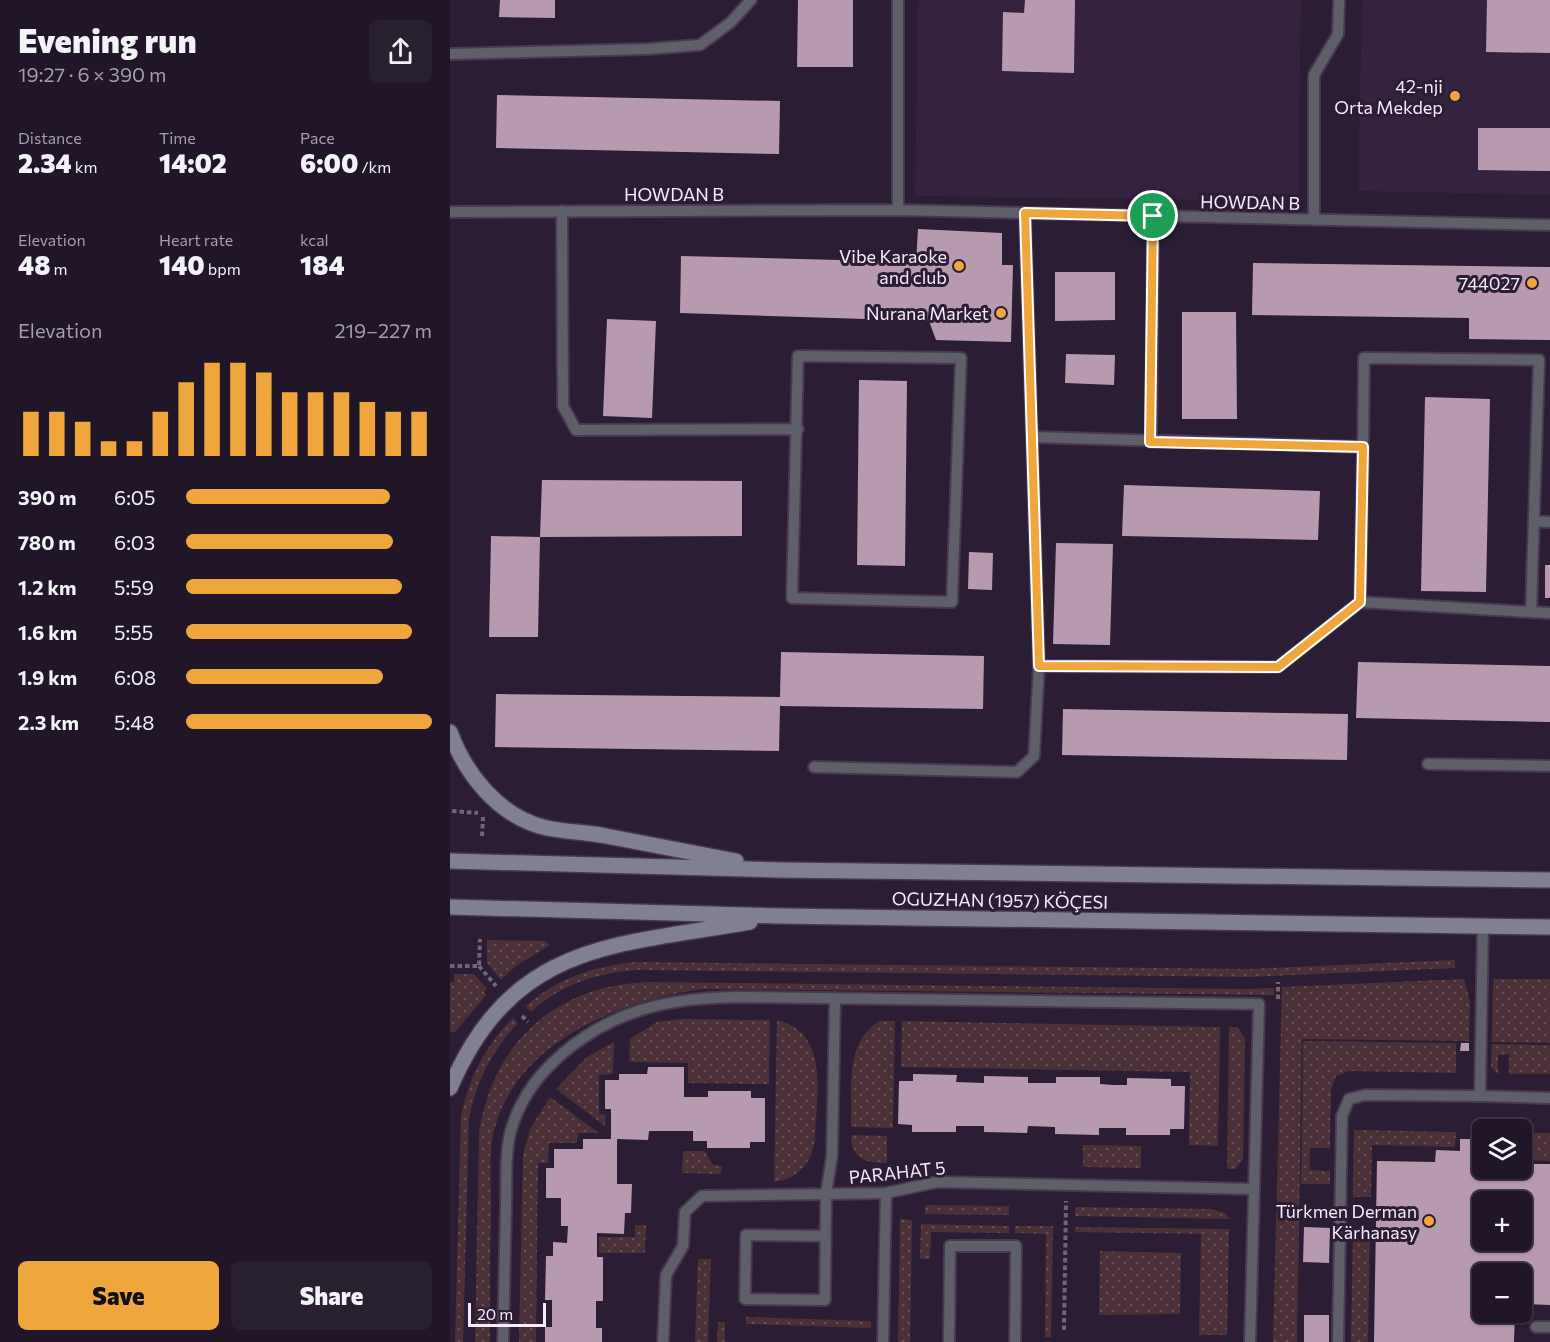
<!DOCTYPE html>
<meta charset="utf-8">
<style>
:root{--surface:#201627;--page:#281f2f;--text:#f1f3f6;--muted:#a29fa7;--line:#3d3544;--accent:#efa73d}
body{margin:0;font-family:Commissioner,sans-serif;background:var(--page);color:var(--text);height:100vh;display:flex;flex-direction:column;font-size:22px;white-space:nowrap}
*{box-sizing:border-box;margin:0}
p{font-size:20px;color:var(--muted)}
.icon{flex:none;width:33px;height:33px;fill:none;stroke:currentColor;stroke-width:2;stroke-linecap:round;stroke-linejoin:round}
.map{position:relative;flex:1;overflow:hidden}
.side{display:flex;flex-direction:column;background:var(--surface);width:450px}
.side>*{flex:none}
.buttons{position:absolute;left:1022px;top:1119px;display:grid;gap:12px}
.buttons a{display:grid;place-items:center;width:60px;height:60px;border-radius:9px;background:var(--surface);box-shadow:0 2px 4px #0004,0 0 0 2px var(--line);font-size:30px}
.scale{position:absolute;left:18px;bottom:15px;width:78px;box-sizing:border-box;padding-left:6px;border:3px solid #f5ebfb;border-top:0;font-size:16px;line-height:21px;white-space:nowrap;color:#f5ebfb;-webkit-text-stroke:4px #2b1d34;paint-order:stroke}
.pin{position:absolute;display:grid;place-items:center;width:51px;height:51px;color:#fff;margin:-26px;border:3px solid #fff;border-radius:50%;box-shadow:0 2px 6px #0007}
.round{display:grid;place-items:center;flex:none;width:63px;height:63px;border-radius:9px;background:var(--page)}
.head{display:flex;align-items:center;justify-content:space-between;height:102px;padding:0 18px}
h1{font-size:33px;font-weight:800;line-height:45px}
.metrics{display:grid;grid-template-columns:repeat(3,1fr);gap:9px;height:102px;padding:6px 18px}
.metrics div{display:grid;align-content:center}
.metrics b{font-size:26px;font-weight:800}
.metrics small{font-size:16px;font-weight:400}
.metrics p{font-size:16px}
.chart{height:168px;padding:12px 18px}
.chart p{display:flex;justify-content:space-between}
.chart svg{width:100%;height:108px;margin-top:6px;stroke:var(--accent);stroke-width:6}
.action{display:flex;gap:12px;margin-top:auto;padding:12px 18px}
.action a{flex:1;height:69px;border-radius:9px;background:var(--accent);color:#111;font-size:24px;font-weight:800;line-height:69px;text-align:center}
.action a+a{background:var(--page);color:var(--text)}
ul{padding:0 18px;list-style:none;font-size:20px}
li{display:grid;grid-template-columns:96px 72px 1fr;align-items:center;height:45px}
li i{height:15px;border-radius:8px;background:var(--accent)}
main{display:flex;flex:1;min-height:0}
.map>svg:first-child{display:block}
</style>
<main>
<section class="side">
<div class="head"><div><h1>Evening run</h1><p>19:27 · 6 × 390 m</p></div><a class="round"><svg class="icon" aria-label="share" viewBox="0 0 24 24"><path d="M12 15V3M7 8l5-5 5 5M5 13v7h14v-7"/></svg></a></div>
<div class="metrics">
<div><p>Distance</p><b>2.34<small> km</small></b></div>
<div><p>Time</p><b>14:02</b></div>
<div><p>Pace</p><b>6:00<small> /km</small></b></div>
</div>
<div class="metrics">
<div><p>Elevation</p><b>48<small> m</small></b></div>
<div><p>Heart rate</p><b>140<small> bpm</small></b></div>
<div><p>kcal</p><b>184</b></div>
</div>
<div class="chart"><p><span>Elevation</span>219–227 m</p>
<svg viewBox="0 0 160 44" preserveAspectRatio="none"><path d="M5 44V26M15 44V26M25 44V30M35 44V38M45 44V38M55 44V26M65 44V14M75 44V6M85 44V6M95 44V10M105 44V18M115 44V18M125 44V18M135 44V22M145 44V26M155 44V26"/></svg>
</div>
<ul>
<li><b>390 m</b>6:05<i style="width:83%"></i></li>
<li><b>780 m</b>6:03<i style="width:84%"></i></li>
<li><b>1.2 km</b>5:59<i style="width:88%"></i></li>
<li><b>1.6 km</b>5:55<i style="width:92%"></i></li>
<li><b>1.9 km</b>6:08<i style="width:80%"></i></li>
<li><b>2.3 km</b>5:48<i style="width:100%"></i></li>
</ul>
<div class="action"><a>Save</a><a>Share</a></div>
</section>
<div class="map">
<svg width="1100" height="1342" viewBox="0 0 1100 1342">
<defs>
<pattern id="grass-dots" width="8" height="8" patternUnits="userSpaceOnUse" patternTransform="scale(1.5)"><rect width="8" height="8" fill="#4b3038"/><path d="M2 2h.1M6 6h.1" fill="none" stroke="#664e56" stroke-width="1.8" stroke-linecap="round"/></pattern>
</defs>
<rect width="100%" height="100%" fill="#2b1d34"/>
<!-- built -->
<path fill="#34223f" d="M468 0H851L848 201 465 196Z
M912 0H1100V195L908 191Z"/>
<!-- grass -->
<path fill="url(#grass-dots)" d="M37 940 95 941 100 945 66 966 51 980 37 963Z
M1005 960V968L799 977 186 970C147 973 110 985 81 1012L76 1006C107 978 145 966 186 962L799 969Z
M4 974H24L37 989 34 992 36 995 5 1032H0V982H4Z
M1014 979 1020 1001 1019 1041 852 1039 847 1342H823L832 987Z
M1043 979H1100V1043L1042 1042Z
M201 982 799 989 824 988V995L254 989C174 999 69 1040 45 1127 38 1151 41 1180 41 1205 40 1250 40 1296 40 1342H25L29 1132C44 1039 109 984 201 982Z
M63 1018 68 1023C43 1049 25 1083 19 1119L13 1342H5L11 1117C18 1080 36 1044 63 1018Z
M231 1019 320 1020 319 1084 238 1083V1063L179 1062 180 1039 207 1022Z
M327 1020C381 1033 366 1097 365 1139 362 1163 348 1179 324 1182Z
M429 1021H445L443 1128 401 1127C402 1092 394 1043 429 1021Z
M452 1021 770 1027 768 1146 739 1145 740 1072 451 1067Z
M779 1027H787L795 1038 793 1159 785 1169H777Z
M853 1041 1006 1043V1073L899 1071 886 1076 881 1090 880 1148H860V1170L880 1171V1184H851Z
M164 1042 163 1074 149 1075V1114L156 1115 155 1126 106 1089 137 1057Z
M1042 1044 1100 1045V1074H1059V1054L1048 1055V1074L1041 1067Z
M100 1097 149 1133H128L127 1143H99L98 1163H88L86 1342H69L73 1155 80 1129Z
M904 1130 1006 1132 1005 1147 922 1145 921 1197H903Z
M1071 1133H1100V1161L1084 1160V1148H1071Z
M401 1135 437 1136V1163C415 1163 401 1159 401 1135Z
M633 1145 691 1146V1168L633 1167Z
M233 1151H255L262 1164 272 1167 271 1174 232 1173Z
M475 1205 559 1206V1215L475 1214Z
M625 1207 761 1209 775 1213 779 1219 625 1216Z
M450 1219 462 1220 460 1342H448Z
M471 1224 559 1226V1233L481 1232 480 1259H470Z
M185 1225H196L195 1253H149V1237H185Z
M565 1226H603L601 1337H595L596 1234 565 1233Z
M625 1227 779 1229 777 1335H749L751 1234 625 1232Z
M903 1230H920L918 1342H901Z
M650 1251 731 1253 730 1314 649 1315Z
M248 1259H261L258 1342H245Z
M296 1317 421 1321V1328L296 1324Z
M268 1322H275V1342H267Z"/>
<!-- building -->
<path fill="#b89ab0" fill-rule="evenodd" d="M50 0H105V18L49 17Z
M348 0H403V67H347Z
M575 0H625L624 73 552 71 553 12 574 13Z
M1037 0H1100V53L1036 52Z
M47 95 330 101 329 154 46 148Z
M1028 128H1100V171L1028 170Z
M468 229 552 233V265H563L561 342 486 340 479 321 230 313 231 256 466 262Z
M803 263 1100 267V340L1019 339V318L802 315Z
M605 272H665V320L605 321Z
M732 312H786L787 419H732Z
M157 319 206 321 202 418 153 416Z
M616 354 665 355 664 385 615 383Z
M409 380 457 381 455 566 407 565Z
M975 397 1040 399 1036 592 971 591Z
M92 480 292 481V536L90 537Z
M674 485 870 491 868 540 672 536Z
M41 536 90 537 88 637H39Z
M606 543 663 544 660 645 603 644Z
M519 552 543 553 542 590 518 589Z
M1095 565H1100V598H1095Z
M331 652 534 656 533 709 330 706 329 751 45 747 46 694 330 697Z
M908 662 1100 666V722L906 718Z
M613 709 898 714 897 760 612 755Z
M1011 1043H1019V1051H1010Z
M198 1067H234V1097H258V1091H301V1098H315V1142H300V1148H257V1141H243V1131H199L198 1140 167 1139V1184H182L181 1213H175L174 1234 147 1233V1257H153V1301H146V1328H152V1342H95V1327H102V1300H95L96 1256H103V1242L117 1243 118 1226H111V1198H96V1168H104V1149H133V1139H161V1109H155V1080H169V1074H197Z
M463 1074 507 1075 506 1082 534 1083V1076L578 1077V1083H606V1077H650V1084L663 1085H677V1078L721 1079V1086H735L734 1129H720V1135H676V1128H649V1135L605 1134V1127L578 1126 577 1133 534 1132V1126H506V1132H462V1125L448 1124 449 1081H463Z
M1010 1139H1032V1168H1071V1152H1080V1164H1100V1305L1071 1304V1274H1032V1312H1065L1064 1342H924L927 1161 985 1162 986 1150 1010 1151ZM1032 1202H1071V1240H1032Z
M854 1227 880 1228 879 1263 853 1262Z
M854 1315H879V1342H854Z"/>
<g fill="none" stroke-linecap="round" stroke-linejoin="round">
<!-- service casing -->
<g stroke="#473a50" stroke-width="14">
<path id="service" d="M448 0V210
M0 54 197 49 250 45 281 22 301 0
M112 211 113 406 126 430 348 429
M0 212 448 210 1100 225
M864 220V75L888 34 889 0
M348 356 511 358 502 602 342 598Z
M584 437 913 447 910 602 828 667 589 666
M701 442 703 216
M1084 521 1100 522
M910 602 1081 612 1089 360 914 358 913 447
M1081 612 1100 613
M978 764 1100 766
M364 767 567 772 584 756 589 666 575 213
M1033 926 1030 1096 1100 1098
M375 1236 296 1235 295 1299 375 1300 376 1194 382 1156 385 998
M1086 1327H1100
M53 1342C54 1296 55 1251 56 1205 57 1179 54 1149 63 1124 81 1069 137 1027 191 1010 222 1000 254 998 286 997L809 1004 800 1342
M213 1342 216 1275 233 1246 235 1212 252 1196 436 1193 487 1182 804 1189
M433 1342 436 1193
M499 1342 500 1246H566L565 1342
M888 1342 892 1116 899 1099 915 1095 1030 1096"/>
</g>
<!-- secondary casing -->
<g stroke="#473a50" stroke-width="18">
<path id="secondary" d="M0 732C16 775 49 817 97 828 116 832 136 832 156 836 199 844 243 853 286 861
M0 861 330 870 1100 880
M0 907 330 916 1100 927
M0 1088C63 942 163 946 300 922"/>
</g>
<!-- path -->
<path stroke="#706478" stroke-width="4" stroke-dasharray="4.5 3" stroke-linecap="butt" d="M2 811 28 813
M32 836 33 817
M0 966H29L30 939
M29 966 46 986
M828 999V982
M72 1016 78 1022
M614 1330 616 1201"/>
<!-- service -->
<use href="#service" stroke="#5f5f6a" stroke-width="10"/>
<!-- secondary -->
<use href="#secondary" stroke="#808092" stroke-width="15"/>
</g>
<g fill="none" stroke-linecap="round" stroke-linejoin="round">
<!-- route casing -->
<g stroke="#fff" stroke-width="12">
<path id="route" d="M575 213 703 216 700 442 913 447 910 602 828 667 589 666Z"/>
</g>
<!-- route -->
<use href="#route" stroke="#efa73d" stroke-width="8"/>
</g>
<!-- markers -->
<g fill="#efa73d" stroke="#2b1d34" stroke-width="2">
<circle cx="1005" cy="96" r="6"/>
<circle cx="509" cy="266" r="6"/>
<circle cx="1082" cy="283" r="6"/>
<circle cx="551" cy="313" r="6"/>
<circle cx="979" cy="1221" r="6"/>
</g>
<g text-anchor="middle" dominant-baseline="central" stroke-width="6" stroke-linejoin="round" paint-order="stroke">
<!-- poi labels -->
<g font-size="18" fill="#f5ebfb" stroke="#2b1d34" text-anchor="end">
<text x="993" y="86">42-nji<tspan x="993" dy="21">Orta Mekdep</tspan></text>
<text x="497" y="256">Vibe Karaoke<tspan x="497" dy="21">and club</tspan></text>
<text x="1070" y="283">744027</text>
<text x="539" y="313">Nurana Market</text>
<text x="967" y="1211">Türkmen Derman<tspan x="967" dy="21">Kärhanasy</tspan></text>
</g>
<!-- street labels -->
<g font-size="18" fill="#f5ebfb" stroke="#2b1d34">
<text x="224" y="194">HOWDAN B</text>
<text transform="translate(800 202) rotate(1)">HOWDAN B</text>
<text transform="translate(550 900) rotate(1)">OGUZHAN (1957) KÖÇESI</text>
<text transform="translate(447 1172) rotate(-6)">PARAHAT 5</text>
</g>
</g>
</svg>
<div class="buttons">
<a><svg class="icon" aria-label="layers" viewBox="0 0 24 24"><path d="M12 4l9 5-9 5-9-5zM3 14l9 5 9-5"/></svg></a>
<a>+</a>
<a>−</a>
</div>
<div class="scale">20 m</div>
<div class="pin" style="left:703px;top:216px;background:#1e9e55"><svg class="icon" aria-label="arrive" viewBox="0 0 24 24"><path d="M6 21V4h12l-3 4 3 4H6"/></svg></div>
</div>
</main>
